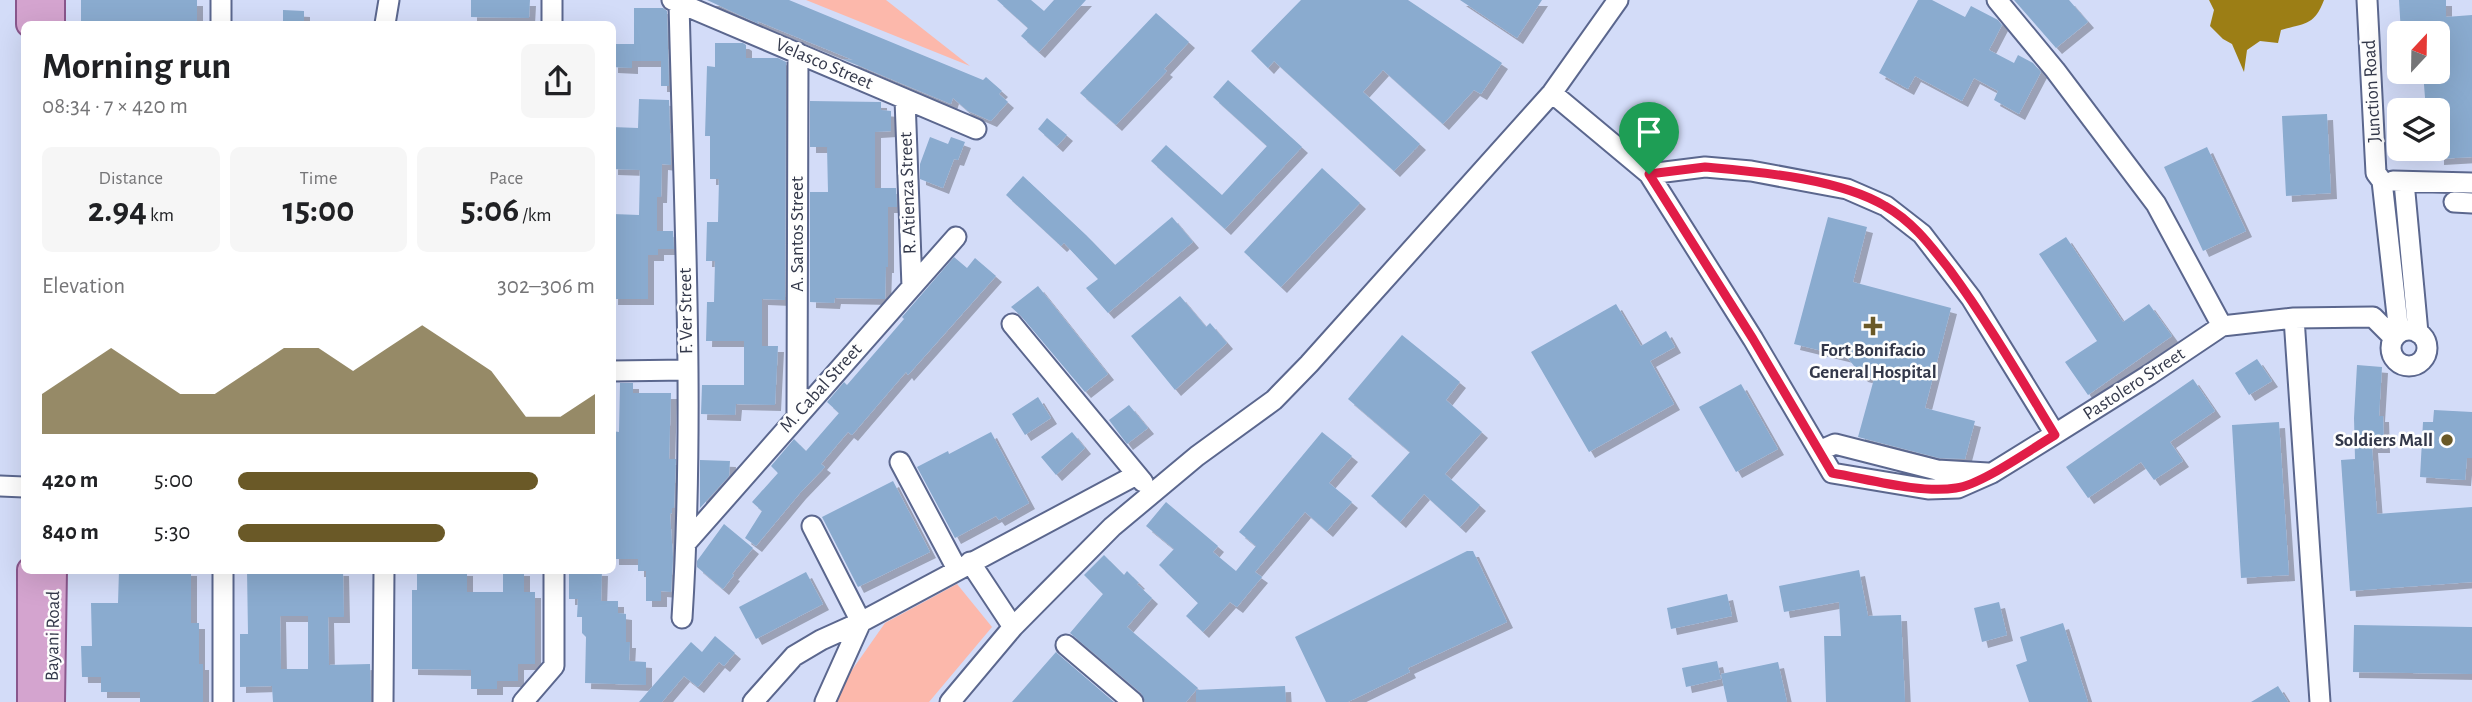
<!DOCTYPE html>
<meta charset="utf-8">
<style>
:root{--surface:#fff;--page:#f6f6f6;--text:#202124;--muted:#757577;--accent:#6a5927}
body{margin:0;font-family:"Alegreya Sans",sans-serif;background:var(--page);color:var(--text);height:100vh;display:flex;flex-direction:column;font-size:26px;white-space:nowrap}
*{box-sizing:border-box;margin:0}
p{font-size:23px;color:var(--muted)}
.icon{flex:none;width:38px;height:38px;fill:none;stroke:currentColor;stroke-width:2;stroke-linecap:round;stroke-linejoin:round}
.map{position:relative;flex:1;overflow:hidden}
.panel{position:absolute;left:21px;top:21px;width:595px;height:553px;display:flex;flex-direction:column;background:var(--surface);border-radius:10px;box-shadow:0 7px 28px #0002}
.panel>*{flex:none}
.needle{width:46px;rotate:22deg}
.controls{position:absolute;left:2387px;top:21px;display:grid;gap:14px}
.controls a{display:grid;place-items:center;width:63px;height:63px;border-radius:10px;background:var(--surface);box-shadow:0 7px 28px #0002;font-size:35px}
.pin{position:absolute;display:grid;place-items:center;width:60px;height:60px;color:#fff;margin:-72px -30px;border-radius:50% 50% 50% 0;rotate:-45deg;box-shadow:0 0 7px #0007}
.pin .icon{rotate:45deg}
.round{display:grid;place-items:center;flex:none;width:74px;height:74px;border-radius:10px;background:var(--page)}
.headline{display:flex;align-items:center;justify-content:space-between;height:119px;padding:0 21px}
h1{font-size:38px;font-weight:700;line-height:52px}
.stats{display:grid;grid-template-columns:repeat(3,1fr);gap:10px;height:119px;padding:7px 21px}
.stats div{display:grid;align-content:center;border-radius:10px;background:var(--page);text-align:center}
.stats b{font-size:35px;font-weight:700}
.stats small{font-size:19px;font-weight:400}
.stats p{font-size:19px}
.chart{height:196px;padding:14px 21px}
.chart p{display:flex;justify-content:space-between}
.chart svg{width:100%;height:126px;margin-top:7px;fill:var(--accent);opacity:.7}
ul{padding:0 21px;list-style:none;font-size:23px}
li{display:grid;grid-template-columns:112px 84px 1fr;align-items:center;height:52px}
li i{height:18px;border-radius:9px;background:var(--accent)}
.map>svg:first-child{display:block}
</style>
<div class="map">
<svg width="2472" height="702" viewBox="0 0 2472 702">
<defs>
<filter id="shadow"><feDropShadow dx="6" dy="6" stdDeviation="0" flood-color="#0004"/></filter>
</defs>
<rect width="100%" height="100%" fill="#d3dcf8"/>
<!-- green -->
<path fill="#fcb8ab" d="M806 0H886L970 66Z
M957 584 992 627 929 702H836L845 680 885 623Z"/>
<!-- water -->
<path fill="#9c7e15" d="M2209 0H2324C2314 26 2305 23 2281 30L2278 43 2260 41 2247 50 2244 72 2232 44 2223 39 2210 26 2214 10Z"/>
<!-- building -->
<path fill="#8aabcf" fill-rule="evenodd" filter="url(#shadow)" d="M81 0H197V24L81 23Z
M471 0H530L529 18 471 17Z
M707 0H789L983 80 986 77 1002 91 999 94 1008 102 991 121 968 111 953 98 951 104 905 85 843 59 853 60 757 21 759 24Z
M997 0H1031L1044 11 1054 0H1086L1039 52 1021 36 1028 28Z
M1301 0H1408L1502 63 1481 94 1474 90 1443 124 1383 70 1363 92 1420 144 1394 171 1274 61 1268 68 1251 51Z
M1460 0H1542L1517 38Z
M1918 0H1932L1965 17 1971 6 1998 20 2002 25 1989 50 2014 63 2018 55 2033 63 2041 72 2019 114 1994 100 1998 91 1974 78 1962 101 1915 76 1908 89 1879 73Z
M2014 0H2069L2088 22 2056 48Z
M2399 0H2446V17L2472 15V157L2438 159V110H2426L2423 72H2438V33H2401Z
M634 8H663L667 11 669 86H661V61H632V68L612 67V44H634Z
M283 10 304 11V24H283Z
M1156 13 1189 42 1164 69 1167 71 1116 125 1080 93Z
M715 43H743L746 45V58H778L786 62 785 300 762 299V346H778L775 405 736 404 735 415 701 414 702 385H744V341H706L707 302H714L715 261H706L707 222H718L719 179H710V136H705L707 66 715 67Z
M1228 80 1302 147 1225 229 1151 161 1166 145 1222 195 1267 146 1213 97Z
M639 99 669 100 671 165 662 164 661 197H657V231H673L674 249H658V255H648V299H612L613 214 639 215 640 170 612 169V127L638 128Z
M810 101 881 102V110L891 111V131L875 132V188H896L897 207H888V267H886L885 299 835 298 834 303 810 302V192H828L827 147H810Z
M2327 114 2331 193 2286 196 2282 116Z
M1047 118 1067 135 1057 146 1038 129Z
M930 137 948 144 951 137 965 142 958 160 954 159 943 188 920 179V164Z
M2207 147 2246 231 2203 251 2164 167Z
M1322 168 1360 203 1281 287 1244 252Z
M1023 176 1086 235 1115 265 1172 217 1193 242 1108 313 1086 288 1098 279 1064 243 1061 246 1006 195Z
M1828 217 1867 227 1853 282 1951 308 1925 408 1975 421 1965 459 1939 458 1858 437 1874 379 1862 376 1847 357 1794 344Z
M2066 237 2123 322 2149 304 2172 336 2088 395 2065 362 2097 341 2039 254Z
M954 257 967 268 975 258 996 276 908 375 906 372 852 435 848 432 821 464 825 467 800 493 756 546 745 538 762 511 752 502 778 473 771 466 794 439 806 451 839 413 827 402 844 382 847 385 879 348 904 319 902 317Z
M1038 286 1108 374 1085 392 1021 316 1011 307Z
M1180 296 1206 327 1210 323 1227 343 1175 390 1131 336Z
M1616 304 1641 346 1666 331 1675 347 1650 361 1674 404 1589 452 1531 352Z
M1402 335 1460 382 1446 400 1482 432 1445 474 1480 505 1460 527 1424 494 1400 522 1371 496 1410 452 1348 399Z
M2257 359 2272 381 2249 395 2235 373Z
M2357 365 2382 367 2379 416H2383L2384 447H2372L2377 514 2472 507V582L2350 591 2341 460 2355 459 2354 418Z
M2193 379 2215 411 2170 442 2183 461 2154 480 2141 462 2088 498 2066 467Z
M620 383H633V393H671L669 459H676L674 508H672V513L670 514 673 558 671 592 661 591V601H646V571H638V559H613L612 431 619 432Z
M1741 384 1778 449 1736 472 1699 407Z
M1038 397 1051 418 1025 435 1012 414Z
M1129 405 1148 428 1127 444 1109 420Z
M2434 410 2472 412V458H2467L2465 480 2420 477 2423 422H2433Z
M2279 422 2289 575 2241 578 2232 425Z
M991 432 1029 503 999 520 996 516 955 538 917 467 948 451 949 454Z
M1072 432 1085 448 1056 475 1041 457Z
M1322 432 1352 456 1329 483 1352 502 1327 531 1305 512 1255 572 1262 577 1237 607 1230 602 1203 632 1186 616 1198 603 1159 565 1174 549 1146 526 1166 502 1218 546 1213 552 1236 571 1256 546 1239 532Z
M700 460 730 461 729 476 700 508Z
M893 481 930 552 858 587 822 517Z
M724 524 753 548 732 574 734 575 723 589 697 567V561Z
M1467 551H1473L1507 622 1408 668 1410 672 1348 702H1326L1295 637Z
M1104 555 1124 575 1127 571 1139 583 1137 584 1152 598 1127 627 1198 688 1196 690 1285 686 1286 702H1196V690L1186 702H1145L1141 693 1070 633 1103 594 1084 575Z
M119 570H191V623H199V664H203V702H140V692H101V677H82L81 646H92L91 603H118Z
M247 570H343L344 617H328L329 665 370 664 371 702H273L272 686 240 687V634H248ZM280 616H308V669H281Z
M417 570H467V592H503V570H524V592H535V664H518V681H497V689H471V670L412 669V590H417Z
M569 570H602L601 601H618V613L626 614V642H630L629 661 646 662V685L585 683 586 637 582 633V617H577L578 599H569Z
M1859 570 1868 616 1901 615 1905 702H1826L1824 636H1841L1839 602 1784 612 1779 586Z
M806 572 823 604 756 639 739 607Z
M1727 594 1732 616 1671 629 1667 608Z
M1999 602 2007 635 1982 642 1974 608Z
M2063 623 2088 702H2029L2016 665 2027 661 2020 637Z
M2354 625 2472 627V674L2353 672Z
M715 636 735 653 724 666 719 662 698 687 684 676 662 702H639L691 642 702 652Z
M1056 652 1058 654 1114 702H1012Z
M1717 661 1721 679 1686 687 1682 668Z
M1778 662 1787 702H1727L1721 674Z
M2278 686 2288 702H2251Z"/>
<g fill="none" stroke-linecap="round" stroke-linejoin="round">
<!-- minor casing -->
<g stroke="#5b678e" stroke-width="23">
<path id="minor" d="M221 0V24
M672 0 976 129
M1997 0 2055 70 2156 204 2222 326
M2367 0 2376 173 2382 181
M679 3C684 208 695 414 682 618
M385 24 389 0
M552 24V0
M1552 93 1649 174 1705 167 1751 171 1847 189 1886 206 1922 234 1971 298 2055 434
M905 99 912 287
M1649 174 1753 339 1832 473 1928 489 1958 488 1992 473 2055 434 2149 375 2222 326 2294 318 2373 317 2394 338
M2382 181 2399 333
M2393 181 2472 183
M2404 182 2418 333
M2454 202 2472 203
M2294 318 2320 702
M1012 324 1143 482
M2391 348a18 18 0 1 1 36 0a18 18 0 1 1-36 0Z
M612 371 687 370
M797 415 798 53
M1819 451 1835 444 1937 470 1988 473
M900 462 957 569
M0 486 24 487
M812 526 861 622 825 702
M687 542 956 237
M970 562 1013 627
M1066 645 1133 702
M223 702V570
M383 702 384 570
M523 702 554 666V570
M753 702 794 656 821 640 861 622 1136 475
M950 702 1013 627 1112 527 1197 456 1274 400 1309 364 1552 93 1618 0"/>
</g>
<!-- major casing -->
<g stroke="#89578c" stroke-width="28">
<path id="major" d="M52 0V24
M29 24V0
M30 702V570
M52 702 54 570"/>
</g>
<!-- minor -->
<use href="#minor" stroke="#fff" stroke-width="19"/>
<!-- major -->
<use href="#major" stroke="#d4a4cf" stroke-width="24"/>
</g>
<g fill="none" stroke-linecap="round" stroke-linejoin="round">
<!-- route casing -->
<g stroke="#fff" stroke-width="14">
<path id="route" d="M1705 167C1759 172 1838 178 1885 206 1912 221 1930 245 1949 269 1988 322 2021 379 2055 435 2031 449 1981 485 1956 488 1921 494 1868 479 1832 473L1753 339 1649 174Z"/>
</g>
<!-- route -->
<use href="#route" stroke="#e11d48" stroke-width="9"/>
</g>
<!-- markers -->
<g fill="#6a5927" stroke="#fefefe" stroke-width="2.5">
<path d="M1869.5 315.5h7v7h7v7h-7v7h-7v-7h-7v-7h7z"/>
<circle cx="2447" cy="440" r="7"/>
</g>
<g text-anchor="middle" dominant-baseline="central" stroke-width="5" stroke-linejoin="round" paint-order="stroke">
<!-- street labels -->
<g font-size="19" fill="#33384a" stroke="#fefefe">
<text transform="translate(824 64) rotate(23)">Velasco Street</text>
<text transform="translate(2372 91) rotate(-93)">Junction Road</text>
<text transform="translate(908 193) rotate(-92)">R. Atienza Street</text>
<text transform="translate(797 234) rotate(-90)">A. Santos Street</text>
<text transform="translate(686 311) rotate(-91)">F. Ver Street</text>
<text transform="translate(2134 384) rotate(-33)">Pastolero Street</text>
<text transform="translate(821 388) rotate(-48)">M. Cabal Street</text>
<text transform="translate(53 636) rotate(-89)">Bayani Road</text>
</g>
<!-- poi labels -->
<g font-size="19" font-weight="bold" fill="#33384a" stroke="#fefefe">
<text x="1873" y="350">Fort Bonifacio<tspan x="1873" dy="22">General Hospital</tspan></text>
<text x="2433" y="440" text-anchor="end">Soldiers Mall</text>
</g>
</g>
</svg>
<div class="controls">
<a><svg class="needle" viewBox="-14 -14 28 28"><path d="M0-13l5 13h-10z" fill="#e53935"/><path d="M0 13l5-13h-10z" fill="#757577"/></svg></a>
<a><svg class="icon" aria-label="layers" viewBox="0 0 24 24"><path d="M12 4l9 5-9 5-9-5zM3 14l9 5 9-5"/></svg></a>
</div>
<div class="pin" style="left:1649px;top:174px;background:#1e9e55"><svg class="icon" aria-label="arrive" viewBox="0 0 24 24"><path d="M6 21V4h12l-3 4 3 4H6"/></svg></div>
<section class="panel">
<div class="headline"><div><h1>Morning run</h1><p>08:34 · 7 × 420 m</p></div><a class="round"><svg class="icon" aria-label="share" viewBox="0 0 24 24"><path d="M12 15V3M7 8l5-5 5 5M5 13v7h14v-7"/></svg></a></div>
<div class="stats">
<div><p>Distance</p><b>2.94<small> km</small></b></div>
<div><p>Time</p><b>15:00</b></div>
<div><p>Pace</p><b>5:06<small> /km</small></b></div>
</div>
<div class="chart"><p><span>Elevation</span>302–306 m</p>
<svg viewBox="0 0 160 44" preserveAspectRatio="none"><path d="M0 44V30L10 22L20 14L30 22L40 30L50 30L60 22L70 14L80 14L90 22L100 14L110 6L120 14L130 22L140 38L150 38L160 30V44z"/></svg>
</div>
<ul>
<li><b>420 m</b>5:00<i style="width:84%"></i></li>
<li><b>840 m</b>5:30<i style="width:58%"></i></li>
</ul>
</section>
</div>
